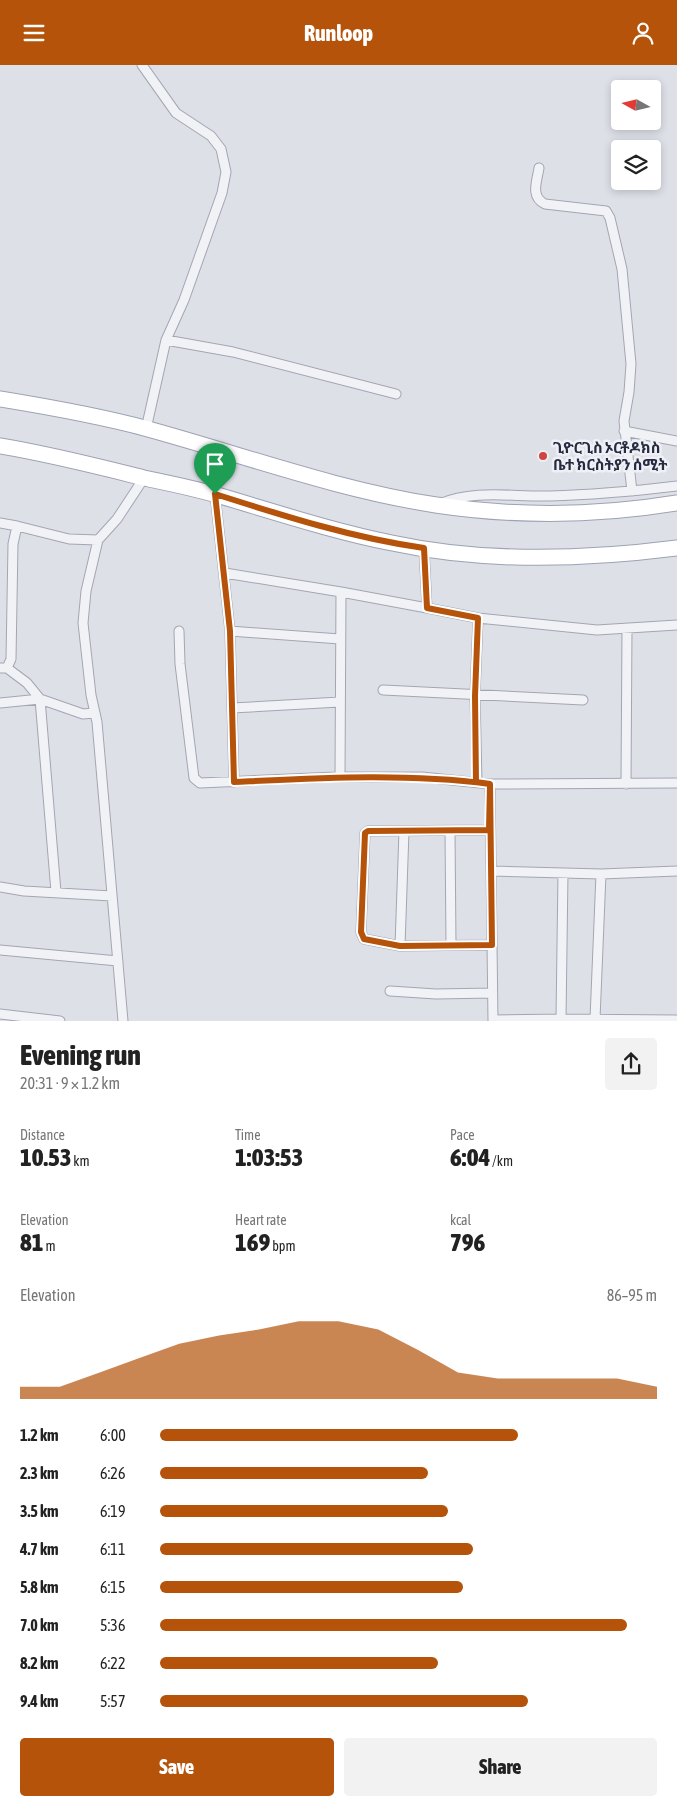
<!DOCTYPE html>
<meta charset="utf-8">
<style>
:root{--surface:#fff;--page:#f2f2f2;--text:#222;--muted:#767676;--accent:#b45309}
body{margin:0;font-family:"Asap Condensed","Noto Sans Ethiopic",sans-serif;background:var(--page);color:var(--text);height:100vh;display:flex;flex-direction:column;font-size:19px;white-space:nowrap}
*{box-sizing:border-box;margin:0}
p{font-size:16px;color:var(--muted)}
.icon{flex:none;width:28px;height:28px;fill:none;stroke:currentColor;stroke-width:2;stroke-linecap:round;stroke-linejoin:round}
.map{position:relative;height:956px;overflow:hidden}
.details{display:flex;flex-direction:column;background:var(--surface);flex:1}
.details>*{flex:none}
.needle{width:32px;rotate:278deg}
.fabs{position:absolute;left:611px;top:15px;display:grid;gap:10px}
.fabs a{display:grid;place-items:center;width:50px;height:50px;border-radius:5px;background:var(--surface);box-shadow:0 2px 8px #0003;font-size:25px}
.pin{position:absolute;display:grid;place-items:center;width:42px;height:42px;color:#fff;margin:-51px -21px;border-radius:50% 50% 50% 0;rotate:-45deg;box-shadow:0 0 5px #0007}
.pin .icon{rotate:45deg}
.round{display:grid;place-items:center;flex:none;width:52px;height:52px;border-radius:5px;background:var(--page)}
.summary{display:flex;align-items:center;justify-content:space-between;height:85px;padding:0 20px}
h1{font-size:28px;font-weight:800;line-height:38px}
.stats{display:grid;grid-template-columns:repeat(3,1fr);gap:8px;height:85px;padding:5px 20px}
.stats div{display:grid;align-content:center}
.stats b{font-size:25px;font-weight:800}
.stats small{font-size:14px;font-weight:400}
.stats p{font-size:14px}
.chart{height:140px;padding:10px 20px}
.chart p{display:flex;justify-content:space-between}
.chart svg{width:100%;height:90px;margin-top:5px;fill:var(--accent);opacity:.7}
.button{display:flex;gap:10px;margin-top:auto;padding:10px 20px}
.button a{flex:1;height:58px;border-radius:5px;background:var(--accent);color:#fff;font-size:20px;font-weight:800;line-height:58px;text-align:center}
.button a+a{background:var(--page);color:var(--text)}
ul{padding:0 20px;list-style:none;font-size:16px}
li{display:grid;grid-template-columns:80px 60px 1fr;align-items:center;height:38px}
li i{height:12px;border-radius:6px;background:var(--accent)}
header{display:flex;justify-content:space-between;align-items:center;height:65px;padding:0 20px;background:var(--accent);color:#fff;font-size:22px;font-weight:800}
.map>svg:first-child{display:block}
</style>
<header><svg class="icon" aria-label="menu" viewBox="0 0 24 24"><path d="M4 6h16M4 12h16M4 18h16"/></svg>Runloop<svg class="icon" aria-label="person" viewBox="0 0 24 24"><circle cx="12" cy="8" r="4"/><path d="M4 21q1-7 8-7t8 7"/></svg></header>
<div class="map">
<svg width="677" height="956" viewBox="0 0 677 956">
<rect width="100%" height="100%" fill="#dee0e8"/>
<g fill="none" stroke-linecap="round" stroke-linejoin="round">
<!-- minor casing -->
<g stroke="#a3a6b2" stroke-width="11">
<path id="minor" d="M142 0 176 48 211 71 221 84 226 107 222 128 184 235 166 275 146 364
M539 103C537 116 530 132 545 139L606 146 610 153 622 204 631 299 629 327 624 356 632 426
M166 275 233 287 396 329
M624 366 677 376
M215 429 230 566 234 717
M439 439C476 424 511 432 550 431 592 430 635 426 677 421
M0 458 17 461 13 479 11 594 7 603H0
M17 461 69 474 98 475 117 454 144 413
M98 475 86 526 83 558 91 630 97 657 123 956
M225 508 341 527
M427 543 478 553 475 631 477 717
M478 553 597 565 677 560
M179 566 180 599 194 713 200 718 335 712H422L490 719 677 718
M230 566 340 574
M7 603 27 618 40 634 56 827
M383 625 583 635
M0 638 40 634 83 649 94 648
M232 643 340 637
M340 712 341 527 427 543 424 483
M490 719 493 956
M626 719 627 564
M489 765 368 766 365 768 361 867 364 874 400 881 492 880
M450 766 451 880
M492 806 601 809 677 806
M563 808 561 954 677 955
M0 822 24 826 112 831
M400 881 404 766
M0 885 118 896
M390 926 436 929 492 928
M0 949 60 956
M595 954 601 809
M493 955 561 954"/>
</g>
<!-- primary casing -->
<g stroke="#9da2b4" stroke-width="17">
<path id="primary" d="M0 334C49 342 100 351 148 364 243 390 338 425 436 440 516 452 598 451 677 438
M0 381C49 389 96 401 144 413 168 418 193 423 217 430 275 447 332 466 392 478 485 498 583 495 677 483"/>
</g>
<!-- minor -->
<use href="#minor" stroke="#f1f2f6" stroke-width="9"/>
<!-- primary -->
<use href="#primary" stroke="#fff" stroke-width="15"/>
</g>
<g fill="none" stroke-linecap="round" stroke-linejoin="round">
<!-- route casing -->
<g stroke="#fff" stroke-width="10">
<path id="route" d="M215 429 230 566 234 717C320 713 405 708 490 719L489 765 368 766 365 768 361 867 364 874 400 881 492 880 490 719 476 717 475 631 478 553 427 543 424 483C353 473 284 451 215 429"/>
</g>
<!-- route -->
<use href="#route" stroke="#b45309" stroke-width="6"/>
</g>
<!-- markers -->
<circle fill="#d14540" stroke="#eef0f6" stroke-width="2" cx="543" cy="391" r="5"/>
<g text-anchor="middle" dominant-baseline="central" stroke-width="5" stroke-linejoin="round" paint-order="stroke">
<!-- poi labels -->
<g font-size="15" font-weight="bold" fill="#272b3f" stroke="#eef0f6" text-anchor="start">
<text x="553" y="382">ጊዮርጊስ ኦርቶዶክስ<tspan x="553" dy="17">ቤተ ክርስትያን ሰሚት</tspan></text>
</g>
</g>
</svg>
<div class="fabs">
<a><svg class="needle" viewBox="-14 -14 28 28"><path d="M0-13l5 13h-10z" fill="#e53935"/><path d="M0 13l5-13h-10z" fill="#767676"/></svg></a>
<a><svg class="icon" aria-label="layers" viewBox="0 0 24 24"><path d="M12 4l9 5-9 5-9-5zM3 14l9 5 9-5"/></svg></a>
</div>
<div class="pin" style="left:215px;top:429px;background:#1e9e55"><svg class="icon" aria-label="arrive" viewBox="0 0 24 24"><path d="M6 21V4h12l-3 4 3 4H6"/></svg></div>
</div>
<section class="details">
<div class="summary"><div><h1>Evening run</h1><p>20:31 · 9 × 1.2 km</p></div><a class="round"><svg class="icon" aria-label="share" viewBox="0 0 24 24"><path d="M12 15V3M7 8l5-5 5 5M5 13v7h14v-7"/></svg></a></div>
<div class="stats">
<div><p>Distance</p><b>10.53<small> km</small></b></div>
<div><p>Time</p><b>1:03:53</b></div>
<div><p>Pace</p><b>6:04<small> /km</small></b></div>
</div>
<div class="stats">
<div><p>Elevation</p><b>81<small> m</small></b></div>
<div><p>Heart rate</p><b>169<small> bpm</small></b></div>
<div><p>kcal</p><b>796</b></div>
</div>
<div class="chart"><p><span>Elevation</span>86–95 m</p>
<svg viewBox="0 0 160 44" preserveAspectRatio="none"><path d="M0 44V38L10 38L20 31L30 24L40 17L50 13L60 10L70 6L80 6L90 10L100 20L110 31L120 34L130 34L140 34L150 34L160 38V44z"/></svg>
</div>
<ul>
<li><b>1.2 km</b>6:00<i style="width:72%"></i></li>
<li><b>2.3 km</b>6:26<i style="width:54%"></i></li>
<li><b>3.5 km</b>6:19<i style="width:58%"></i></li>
<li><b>4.7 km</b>6:11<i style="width:63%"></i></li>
<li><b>5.8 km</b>6:15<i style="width:61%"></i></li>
<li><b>7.0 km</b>5:36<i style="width:94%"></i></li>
<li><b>8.2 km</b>6:22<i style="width:56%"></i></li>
<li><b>9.4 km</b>5:57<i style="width:74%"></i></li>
</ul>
<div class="button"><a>Save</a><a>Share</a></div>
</section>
